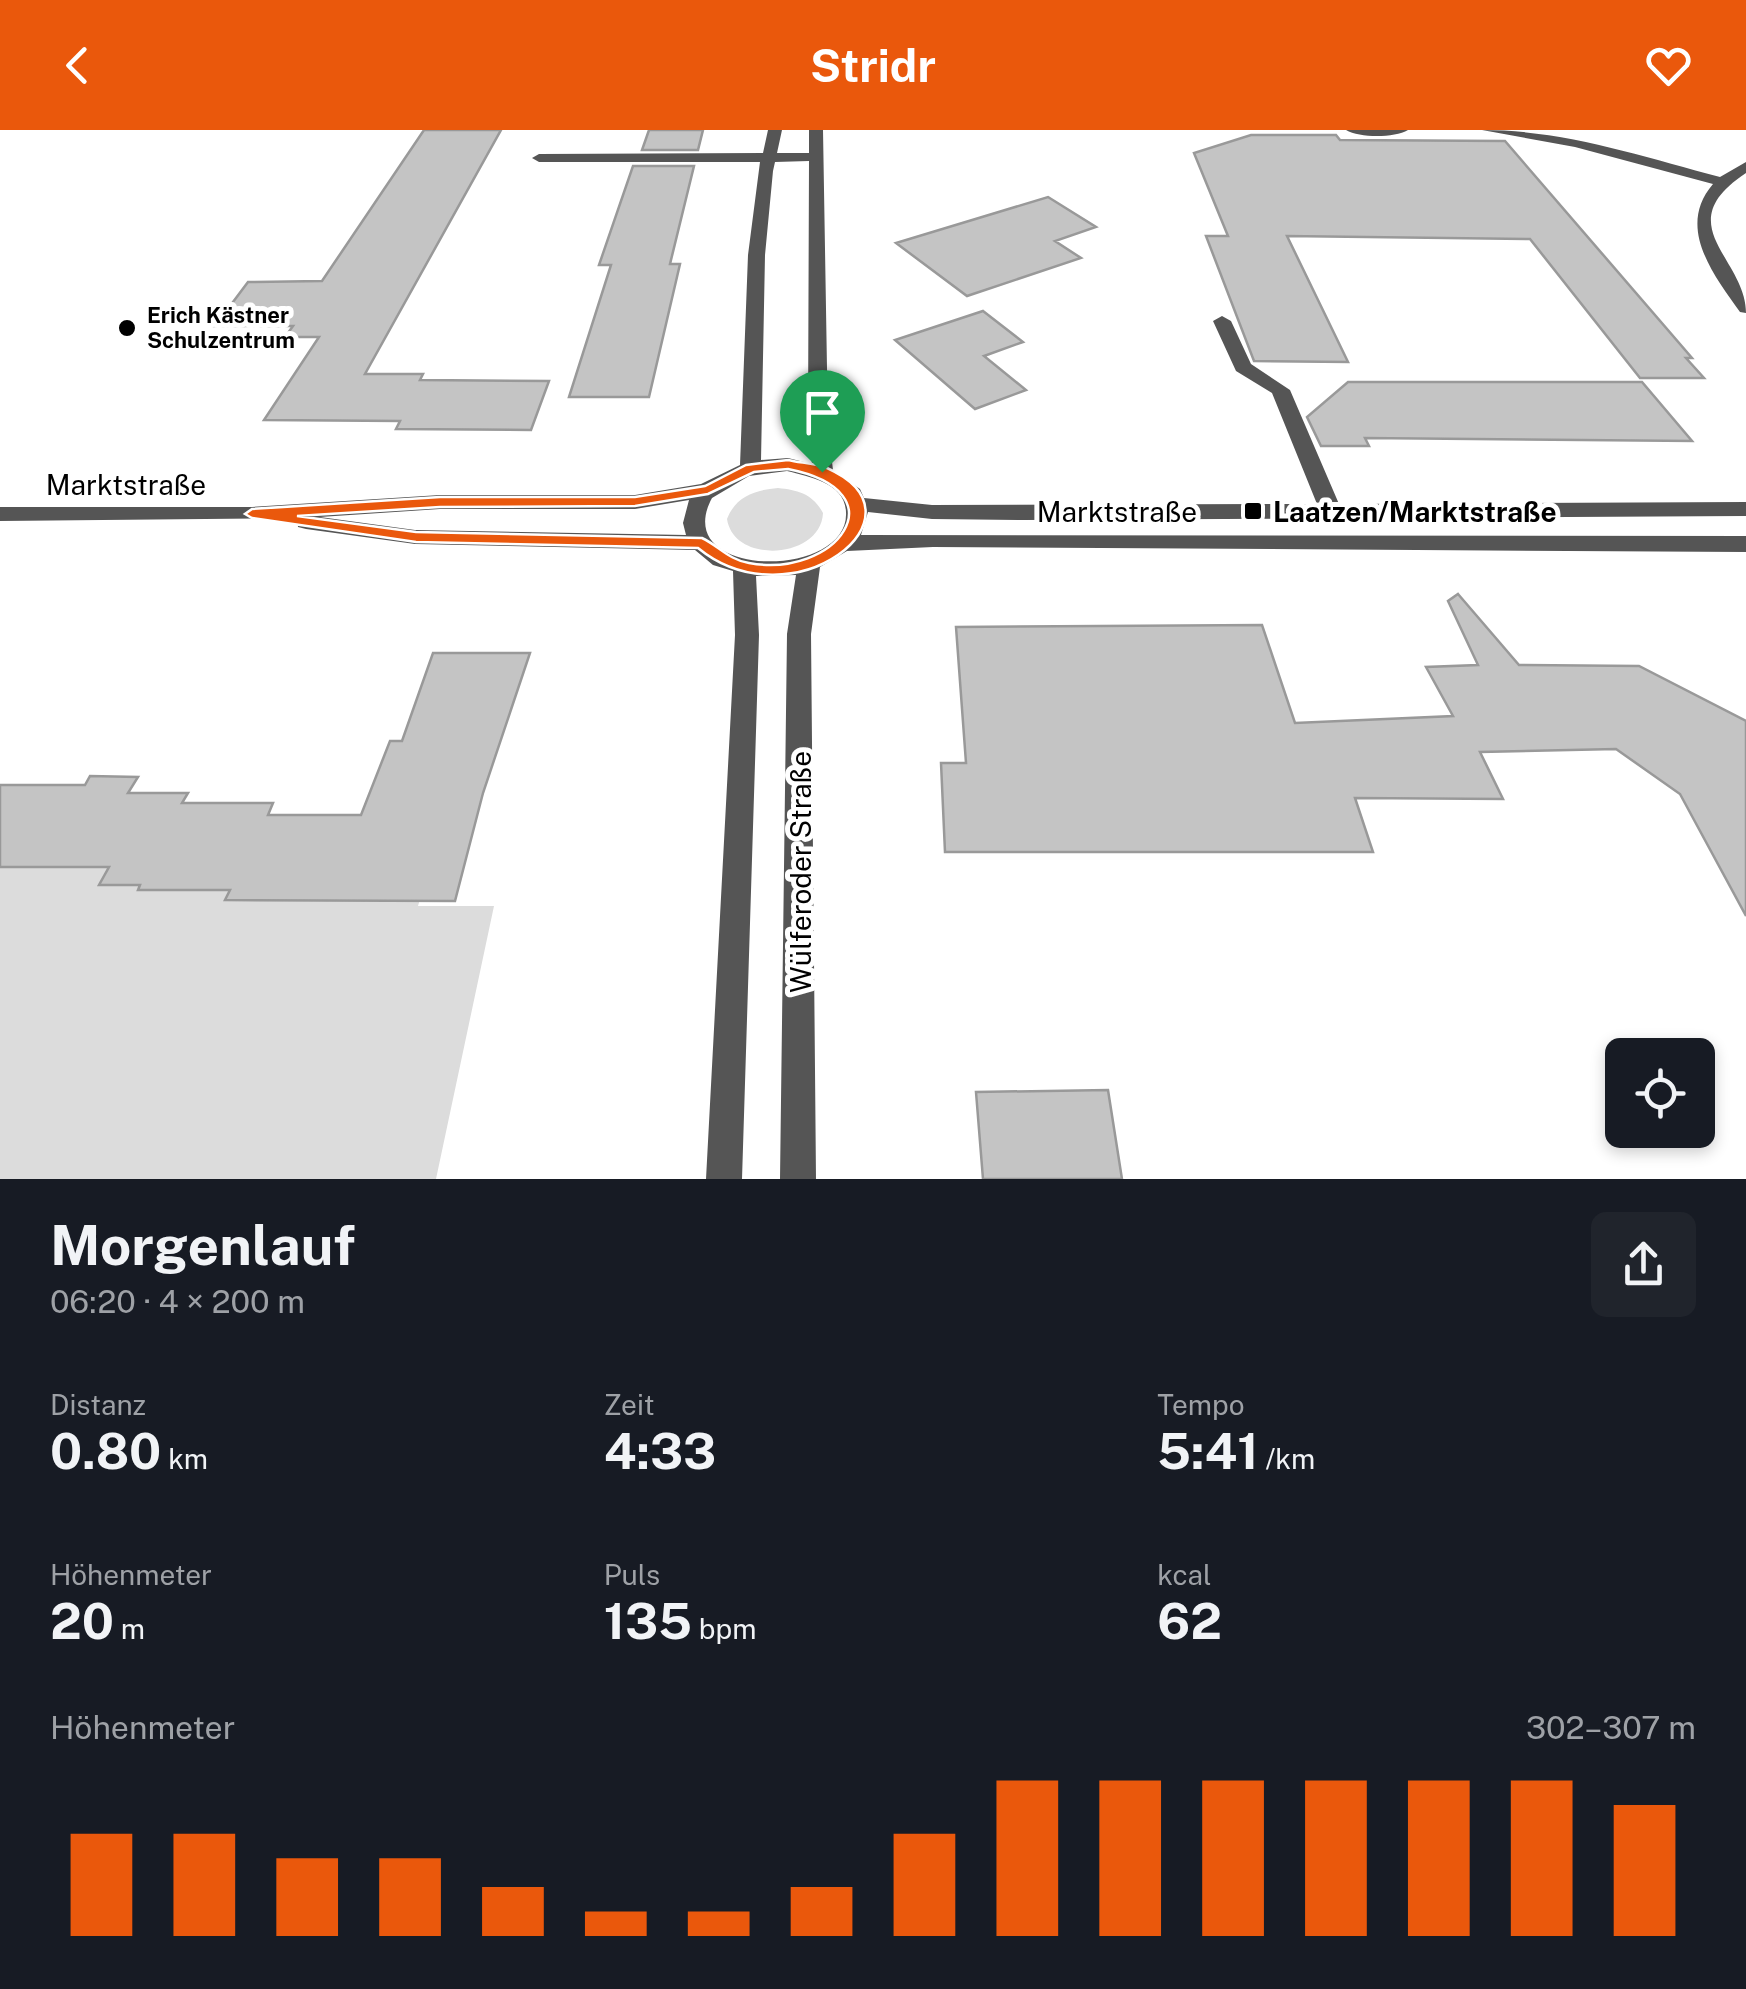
<!DOCTYPE html>
<html lang="de">
<meta charset="utf-8">
<style>
:root{--surface:#171b24;--page:#20242c;--text:#f1f3f6;--muted:#9ea1a6;--accent:#ea580c}
body{margin:0;font-family:"Public Sans",sans-serif;background:var(--page);color:var(--text);height:100vh;display:flex;flex-direction:column;font-size:38px;white-space:nowrap}
*{box-sizing:border-box;margin:0}
p{font-size:32px;color:var(--muted)}
.icon{flex:none;width:55px;height:55px;fill:none;stroke:currentColor;stroke-width:2;stroke-linecap:round;stroke-linejoin:round}
.map{position:relative;height:1049px;overflow:hidden}
.panel{display:flex;flex-direction:column;background:var(--surface);flex:1}
.panel>*{flex:none}
.fabs{position:absolute;left:1605px;top:908px;display:grid;gap:20px}
.fabs a{display:grid;place-items:center;width:110px;height:110px;border-radius:15px;background:var(--surface);box-shadow:0 5px 15px #0003;font-size:50px}
.pin{position:absolute;display:grid;place-items:center;width:85px;height:85px;color:#fff;margin:-102px -42px;border-radius:50% 50% 50% 0;rotate:-45deg;box-shadow:0 0 10px #0007}
.pin .icon{rotate:45deg}
.round{display:grid;place-items:center;flex:none;width:105px;height:105px;border-radius:15px;background:var(--page)}
.summary{display:flex;align-items:center;justify-content:space-between;height:170px;padding:0 50px}
h1{font-size:55px;font-weight:700;line-height:75px}
.stats{display:grid;grid-template-columns:repeat(3,1fr);gap:15px;height:170px;padding:10px 50px}
.stats div{display:grid;align-content:center}
.stats b{font-size:50px;font-weight:700}
.stats small{font-size:28px;font-weight:400}
.stats p{font-size:28px}
.chart{height:280px;padding:20px 50px}
.chart p{display:flex;justify-content:space-between}
.chart svg{width:100%;height:180px;margin-top:10px;stroke:var(--accent);stroke-width:6}
header{display:flex;justify-content:space-between;align-items:center;height:130px;padding:0 50px;background:var(--accent);color:#fff;font-size:45px;font-weight:700}
.map>svg:first-child{display:block}
</style>
<header><svg class="icon" aria-label="back" viewBox="0 0 24 24"><path d="M15 5l-7 7 7 7"/></svg>Stridr<svg class="icon" aria-label="heart" viewBox="0 0 24 24"><path d="M12 20l-8-8c-3-5 5-10 8-4 3-6 11-1 8 4z"/></svg></header>
<div class="map">
<svg width="1746" height="1049" viewBox="0 0 1746 1049">
<rect width="100%" height="100%" fill="#fff"/>
<!-- green -->
<path fill="#dcdcdc" d="M778 358C798 360 813 364 823 383 821 429 734 435 727 389 736 366 755 360 778 358Z
M0 737H109L100 755H140L139 760H229L226 770 396 771 400 759H423L418 776H494L436 1049H0Z"/>
<!-- building -->
<path fill="#c4c4c4" stroke="#999" stroke-width="2.5" d="M424 0H501L365 244H423L420 250 549 251 531 300 396 299 400 291 264 290 319 207H285L293 196H215L248 152 322 151Z
M649 0H703L698 20H642Z
M1251 5H1336L1340 10 1505 11 1692 228H1686L1704 248H1640L1530 109 1287 106 1348 232 1254 231 1206 106H1228L1194 23Z
M633 36H694L670 134H680L649 267H569L611 135H599Z
M1048 67 1096 97 1055 111 1081 128 967 166 896 113Z
M983 181 1023 212 984 226 1026 260 975 279 895 210Z
M1348 252H1642L1692 311 1365 308 1369 316H1321L1307 287Z
M1458 464 1519 535 1639 536 1746 591V786L1680 664 1616 619 1480 622 1503 669 1355 668 1373 722H945L941 633H966L956 497 1262 495 1295 593 1453 586 1426 537 1478 535 1448 471Z
M433 523H530L483 663 455 771 225 770 230 760H138L140 755H99L109 737H0V655H85L90 646 138 647 128 663H188L182 673H273L268 685H361L390 611H402Z
M1108 960 1122 1049H983L976 962Z"/>
<g fill="none" stroke-linecap="round" stroke-linejoin="round">
<!-- minor -->
<path fill="#555" fill-rule="evenodd" d="M768 0H782L777 23H809V0H823L828 298 833 340 860 359 864 368 932 375 1317 374 1272 263 1236 241 1213 191 1222 186 1231 191 1251 234 1290 260 1339 374 1746 372V386L1026 390 932 389 868 382 861 405 1746 406V422L933 417 847 421 820 437 811 504 816 1049H780L787 504 796 445 756 446 759 505 742 1049H706L735 505 733 441 713 435 695 420 415 414 306 399 298 397 297 388 0 391V377H252L440 365H635L701 354 740 335 748 125 760 32H539L532 28 539 24 763 23ZM809 31 808 298 812 334 788 328 761 330 765 125 773 41 775 32ZM787 341C810 347 845 353 846 382 850 450 668 450 712 368L749 346ZM689 370 683 393 686 405 415 400 320 387 440 379H635Z
M1346 0H1408C1394 8 1360 8 1346 0Z
M1482 0C1564 0 1641 26 1720 47L1746 32V43C1667 95 1746 128 1746 183L1740 182C1713 144 1676 97 1713 54L1575 17Z"/>
</g>
<!-- route -->
<path fill="#ea580c" stroke="#fff" stroke-width="2.5" fill-rule="evenodd" d="M788 330C800 333 815 333 827 338 935 386 792 495 698 418L416 412 252 388 245 384 252 379 440 367H635L705 356 746 335ZM788 339C903 362 835 449 749 433 729 430 719 416 702 408L416 402 297 386 440 377 635 376 708 364 754 342Z"/>
<!-- markers -->
<g fill="#000" stroke="#fff" stroke-width="4">
<circle cx="127" cy="198" r="10"/>
<rect x="1243" y="371" width="20" height="20" rx="5"/>
</g>
<g text-anchor="middle" dominant-baseline="central" stroke-width="10" stroke-linejoin="round" paint-order="stroke">
<!-- far-poi labels -->
<g font-size="22" font-weight="bold" fill="#000" stroke="#fff" text-anchor="start">
<text x="147" y="185">Erich Kästner<tspan x="147" dy="25">Schulzentrum</tspan></text>
</g>
<!-- street labels -->
<g font-size="28" fill="#000" stroke="#fff">
<text x="126" y="354">Marktstraße</text>
<text x="1117" y="381">Marktstraße</text>
<text transform="translate(800 742) rotate(-90)">Wülferoder Straße</text>
</g>
<!-- poi labels -->
<g font-size="28" font-weight="bold" fill="#000" stroke="#fff" text-anchor="start">
<text x="1273" y="381">Laatzen/Marktstraße</text>
</g>
</g>
</svg>
<div class="fabs">
<a><svg class="icon" aria-label="locate" viewBox="0 0 24 24"><circle cx="12" cy="12" r="6"/><path d="M12 2v4M12 18v4M2 12h4M18 12h4"/></svg></a>
</div>
<div class="pin" style="left:822px;top:342px;background:#1e9e55"><svg class="icon" aria-label="arrive" viewBox="0 0 24 24"><path d="M6 21V4h12l-3 4 3 4H6"/></svg></div>
</div>
<section class="panel">
<div class="summary"><div><h1>Morgenlauf</h1><p>06:20 · 4 × 200 m</p></div><a class="round"><svg class="icon" aria-label="share" viewBox="0 0 24 24"><path d="M12 15V3M7 8l5-5 5 5M5 13v7h14v-7"/></svg></a></div>
<div class="stats">
<div><p>Distanz</p><b>0.80<small> km</small></b></div>
<div><p>Zeit</p><b>4:33</b></div>
<div><p>Tempo</p><b>5:41<small> /km</small></b></div>
</div>
<div class="stats">
<div><p>Höhenmeter</p><b>20<small> m</small></b></div>
<div><p>Puls</p><b>135<small> bpm</small></b></div>
<div><p>kcal</p><b>62</b></div>
</div>
<div class="chart"><p><span>Höhenmeter</span>302–307 m</p>
<svg viewBox="0 0 160 44" preserveAspectRatio="none"><path d="M5 44V19M15 44V19M25 44V25M35 44V25M45 44V32M55 44V38M65 44V38M75 44V32M85 44V19M95 44V6M105 44V6M115 44V6M125 44V6M135 44V6M145 44V6M155 44V12"/></svg>
</div>
</section>
